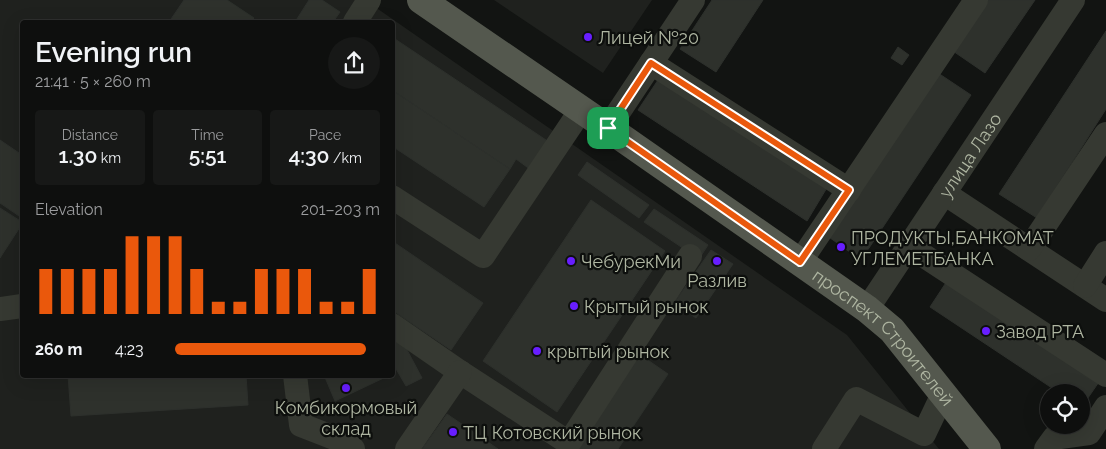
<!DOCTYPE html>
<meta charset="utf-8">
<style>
:root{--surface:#0e0f0e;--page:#171817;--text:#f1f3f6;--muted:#9b9c9e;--line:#2e2f2e;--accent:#ea580c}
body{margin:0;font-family:Raleway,sans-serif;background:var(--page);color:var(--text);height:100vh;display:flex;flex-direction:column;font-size:19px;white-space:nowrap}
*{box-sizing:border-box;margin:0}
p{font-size:16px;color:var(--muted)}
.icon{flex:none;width:28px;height:28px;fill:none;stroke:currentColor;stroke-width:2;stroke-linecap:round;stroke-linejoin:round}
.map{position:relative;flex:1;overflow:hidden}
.side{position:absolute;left:20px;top:20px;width:375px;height:358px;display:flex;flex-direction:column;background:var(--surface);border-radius:5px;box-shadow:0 5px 20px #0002,0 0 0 1px var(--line)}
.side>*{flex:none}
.fabs{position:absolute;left:1040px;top:384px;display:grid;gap:10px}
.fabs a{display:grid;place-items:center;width:50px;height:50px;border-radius:50%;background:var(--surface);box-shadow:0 5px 20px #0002,0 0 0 1px var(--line);font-size:25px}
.pin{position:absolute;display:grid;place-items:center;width:42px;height:42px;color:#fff;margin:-21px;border-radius:10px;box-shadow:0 2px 8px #0006}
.round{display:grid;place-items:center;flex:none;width:52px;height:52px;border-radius:26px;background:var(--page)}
.summary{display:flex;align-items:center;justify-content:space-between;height:85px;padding:0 15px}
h1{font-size:28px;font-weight:600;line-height:38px}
.stats{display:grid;grid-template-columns:repeat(3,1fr);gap:8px;height:85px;padding:5px 15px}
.stats div{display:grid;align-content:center;border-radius:5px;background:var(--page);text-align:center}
.stats b{font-size:21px;font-weight:600}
.stats small{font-size:14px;font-weight:400}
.stats p{font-size:14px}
.chart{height:140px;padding:10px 15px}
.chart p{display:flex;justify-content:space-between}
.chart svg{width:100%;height:90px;margin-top:5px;stroke:var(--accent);stroke-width:6}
ul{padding:0 15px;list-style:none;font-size:16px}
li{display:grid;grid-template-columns:80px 60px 1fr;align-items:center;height:38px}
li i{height:12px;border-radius:6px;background:var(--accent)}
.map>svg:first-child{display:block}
</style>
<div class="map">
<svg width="1106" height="449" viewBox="0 0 1106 449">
<rect width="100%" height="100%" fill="#121412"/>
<!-- built -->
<path fill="#1f211e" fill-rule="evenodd" d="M0 0H365L847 335 939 449H0ZM22 22H392V375H22Z
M494 0H652L603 73Z"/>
<!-- building -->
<path fill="#2e312c" stroke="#2d302c" d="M184 0H227L254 18 250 22H169Z
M309 0H322L340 12 333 22H295Z
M712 0H763L716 72 680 49Z
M982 0H1035L985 73 950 49Z
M1106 31V109L1037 218 999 194Z
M392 37 549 142 531 170 516 159 510 169 392 90Z
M898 47 909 55 902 65 891 58Z
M935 71 971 95 861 260 826 235Z
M660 77 828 186 807 221 638 110Z
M392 90 510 169 484 207 392 146Z
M0 140 22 155V218L0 203Z
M587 162 649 205 639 218 578 175Z
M591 200 665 251 557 412 483 361Z
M0 208 22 222V224L0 258Z
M654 209 708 245 699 259 644 222Z
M392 241 483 303 451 350 392 310Z
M711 250 733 264 696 318 674 303Z
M949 278 1101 379 1081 408V392H1058L930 307Z
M397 331 422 378 406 386 392 362V333Z
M639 354 668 374 618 449H580L577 447Z
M68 375H246L248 405 71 416Z
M324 375H390L335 401Z
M447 414 498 449H422Z"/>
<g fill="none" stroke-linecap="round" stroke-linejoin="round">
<!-- minor -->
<g stroke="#363932" stroke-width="24">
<path d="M355 22 369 0"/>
<path d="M651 63 849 190"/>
<path d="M608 128 693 0"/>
<path d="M944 193 1106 300"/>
<path d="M392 197 483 256 581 110"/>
<path d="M909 246 1106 375"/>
<path d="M1029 249 1106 134"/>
<path d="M800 262 976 0"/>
<path d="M1085 286 1106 253"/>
<path d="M0 309 22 306"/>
<path id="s1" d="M867 309 1073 0"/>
<path d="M392 325 460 372 569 443 690 256"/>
<path d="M295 375 301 425 342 441 353 449"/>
<path d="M407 449 460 372"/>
<path d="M824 449 856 399 924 434 943 394"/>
<path d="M1046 449 1054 438 1089 433 1106 407"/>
</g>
<!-- major -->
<path stroke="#54584e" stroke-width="28" id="s2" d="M421 0 608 128 867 309 892 330 987 449"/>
</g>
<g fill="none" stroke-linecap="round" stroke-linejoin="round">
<!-- route casing -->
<g stroke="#fff" stroke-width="10">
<path id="route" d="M651 63 849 190 800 262 608 128Z"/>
</g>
<!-- route -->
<use href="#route" stroke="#ea580c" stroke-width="6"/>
</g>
<!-- markers -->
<g fill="#681eff" stroke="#0d0f0d" stroke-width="2">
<circle cx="588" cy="37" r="5"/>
<circle cx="841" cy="247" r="5"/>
<circle cx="571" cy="261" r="5"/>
<circle cx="717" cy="261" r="5"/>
<circle cx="574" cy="306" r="5"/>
<circle cx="986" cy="331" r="5"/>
<circle cx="537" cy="351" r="5"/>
<circle cx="346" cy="388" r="5"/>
<circle cx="453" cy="432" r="5"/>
</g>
<g text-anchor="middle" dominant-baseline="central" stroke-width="4.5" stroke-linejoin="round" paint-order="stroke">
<!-- poi labels -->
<g font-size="18" fill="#afb6a2" stroke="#0d0f0d" text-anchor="start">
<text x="598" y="37">Лицей №20</text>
<text x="851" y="237">ПРОДУКТЫ,БАНКОМАТ<tspan x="851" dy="21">УГЛЕМЕТБАНКА</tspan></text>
<text x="581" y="261">ЧебурекМи</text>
<text x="717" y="280" text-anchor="middle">Разлив</text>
<text x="584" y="306">Крытый рынок</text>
<text x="996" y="331">Завод РТА</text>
<text x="547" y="351">крытый рынок</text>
<text x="346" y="407" text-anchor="middle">Комбикормовый<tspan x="346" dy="21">склад</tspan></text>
<text x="463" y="432">ТЦ Котовский рынок</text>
</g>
<!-- street labels -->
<g font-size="18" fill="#afb6a2" stroke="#0d0f0d">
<text stroke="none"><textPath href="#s1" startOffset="185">улица Лазо</textPath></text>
<text stroke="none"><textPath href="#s2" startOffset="574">проспект Строителей</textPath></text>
</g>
</g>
</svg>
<div class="fabs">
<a><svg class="icon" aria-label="locate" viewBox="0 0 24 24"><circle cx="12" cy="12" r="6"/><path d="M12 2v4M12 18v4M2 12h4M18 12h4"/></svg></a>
</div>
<div class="pin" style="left:608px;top:128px;background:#1e9e55"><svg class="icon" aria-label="arrive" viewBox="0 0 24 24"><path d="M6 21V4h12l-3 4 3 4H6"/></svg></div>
<section class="side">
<div class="summary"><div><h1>Evening run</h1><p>21:41 · 5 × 260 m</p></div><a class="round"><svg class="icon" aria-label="share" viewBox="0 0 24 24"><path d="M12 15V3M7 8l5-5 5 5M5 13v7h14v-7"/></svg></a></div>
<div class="stats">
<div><p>Distance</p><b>1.30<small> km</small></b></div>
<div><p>Time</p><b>5:51</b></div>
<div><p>Pace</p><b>4:30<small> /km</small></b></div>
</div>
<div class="chart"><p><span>Elevation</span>201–203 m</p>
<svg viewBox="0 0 160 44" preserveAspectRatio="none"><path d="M5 44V22M15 44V22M25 44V22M35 44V22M45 44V6M55 44V6M65 44V6M75 44V22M85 44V38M95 44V38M105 44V22M115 44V22M125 44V22M135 44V38M145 44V38M155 44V22"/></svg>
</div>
<ul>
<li><b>260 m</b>4:23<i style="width:93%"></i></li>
</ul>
</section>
</div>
